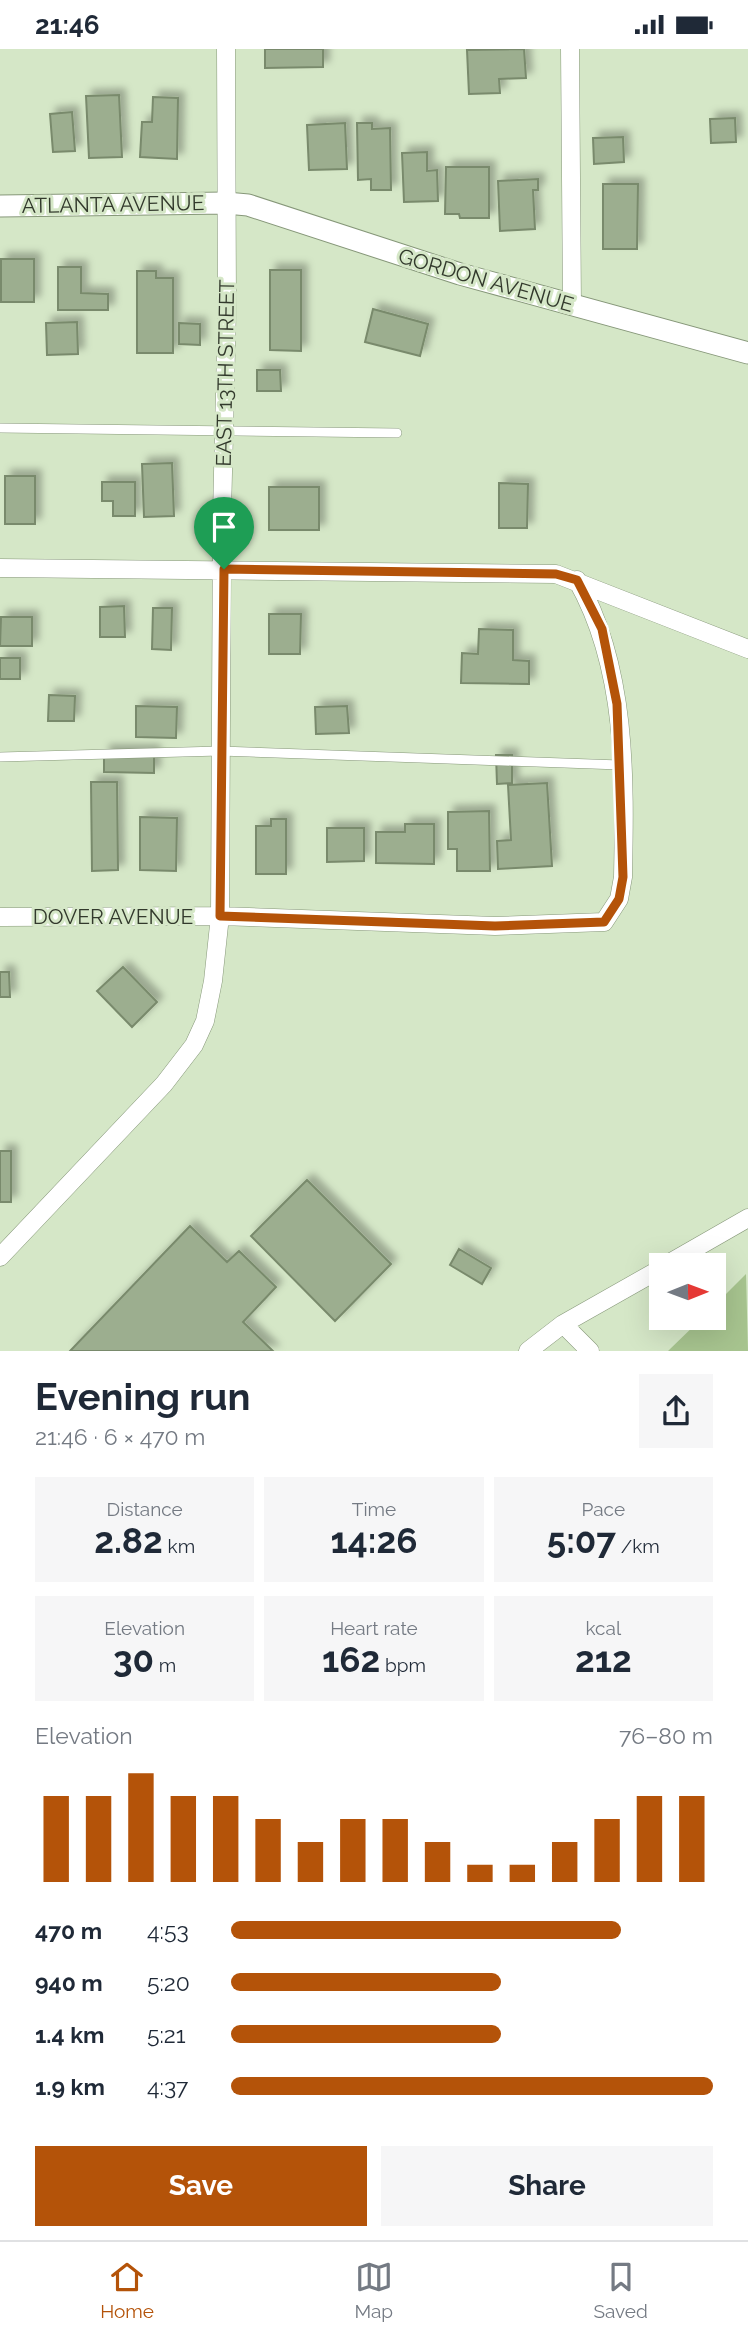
<!DOCTYPE html>
<meta charset="utf-8">
<style>
:root{--surface:#fff;--page:#f6f6f7;--text:#1f2937;--muted:#747a83;--line:#e0e1e3;--accent:#b45309}
body{margin:0;font-family:Raleway,sans-serif;background:var(--page);color:var(--text);height:100vh;display:flex;flex-direction:column;font-size:26px;white-space:nowrap}
*{box-sizing:border-box;margin:0}
p{font-size:23px;color:var(--muted)}
.icon{flex:none;width:38px;height:38px;fill:none;stroke:currentColor;stroke-width:2;stroke-linecap:round;stroke-linejoin:round}
.map{position:relative;height:1302px;overflow:hidden}
.side{display:flex;flex-direction:column;background:var(--surface);flex:1}
.side>*{flex:none}
.needle{width:46px;rotate:89deg}
.fabs{position:absolute;left:649px;top:1204px;display:grid;gap:14px}
.fabs a{display:grid;place-items:center;width:77px;height:77px;border-radius:0px;background:var(--surface);box-shadow:0 7px 28px #0002;font-size:35px}
.pin{position:absolute;display:grid;place-items:center;width:60px;height:60px;color:#fff;margin:-72px -30px;border-radius:50% 50% 50% 0;rotate:-45deg;box-shadow:0 0 7px #0007}
.pin .icon{rotate:45deg}
.round{display:grid;place-items:center;flex:none;width:74px;height:74px;border-radius:0px;background:var(--page)}
.headline{display:flex;align-items:center;justify-content:space-between;height:119px;padding:0 35px}
h1{font-size:38px;font-weight:700;line-height:52px}
.stats{display:grid;grid-template-columns:repeat(3,1fr);gap:10px;height:119px;padding:7px 35px}
.stats div{display:grid;align-content:center;border-radius:0px;background:var(--page);text-align:center}
.stats b{font-size:35px;font-weight:700}
.stats small{font-size:19px;font-weight:400}
.stats p{font-size:19px}
.chart{height:196px;padding:14px 35px}
.chart p{display:flex;justify-content:space-between}
.chart svg{width:100%;height:126px;margin-top:7px;stroke:var(--accent);stroke-width:6}
.cta{display:flex;gap:14px;margin-top:auto;padding:14px 35px}
.cta a{flex:1;height:80px;border-radius:0px;background:var(--accent);color:#fff;font-size:28px;font-weight:700;line-height:80px;text-align:center}
.cta a+a{background:var(--page);color:var(--text)}
ul{padding:0 35px;list-style:none;font-size:23px}
li{display:grid;grid-template-columns:112px 84px 1fr;align-items:center;height:52px}
li i{height:18px;border-radius:9px;background:var(--accent)}
.status{display:flex;justify-content:space-between;align-items:center;height:49px;padding:0 35px;background:var(--surface);direction:ltr}
.status svg{height:19px;fill:currentColor}
.menu{display:flex;justify-content:space-around;align-items:center;height:98px;border-top:2px solid var(--line);background:var(--surface);font-size:19px;color:var(--muted)}
.menu a{display:grid;justify-items:center;gap:4px}
.menu .active{color:var(--accent)}
.map>svg:first-child{display:block}
</style>
<div class="status"><b>21:46</b><svg viewBox="0 0 49 12"><path d="M0 12V9h3v3zM5 12V6h3v6zM10 12V3h3v9zM15 12V0h3v12zM26 1h20v11H26zM47 4h2v5h-2z"/></svg></div>
<div class="map">
<svg width="748" height="1302" viewBox="0 0 748 1302">
<defs>
<filter id="shadow"><feDropShadow dx="6" dy="-6" stdDeviation="3.5" flood-color="#0004"/></filter>
</defs>
<rect width="100%" height="100%" fill="#d5e7c7"/>
<!-- green -->
<path fill="#a7c48f" d="M746 1225 748 1302H668L702 1269H714V1257Z"/>
<!-- building -->
<path fill="#9cae8f" stroke="#798a6c" stroke-width="2" filter="url(#shadow)" d="M265 0H323V18L265 19Z
M524 0 526 29 499 30 500 44 469 45 467 1Z
M119 46 122 108 89 109 86 47Z
M153 48 178 49 177 110 140 108 142 73H152Z
M72 63 75 102 53 103 50 65Z
M735 69 736 93 711 94 710 70Z
M345 74 347 120 309 121 307 76Z
M357 74H372V80L390 79 391 141H371V130L358 131Z
M623 88 624 113 594 115 593 89Z
M427 103V122L437 121 438 152 404 153 402 104Z
M446 118H489V169H460L459 165H445Z
M538 130V141H533L535 180 500 182 498 132Z
M603 135H638L637 200H603Z
M1 210H34V253H1Z
M58 218H81V244L108 245V261H58Z
M270 221H301V302L270 301Z
M137 222H156V229H173V304H137Z
M373 260 428 275 420 307 365 293Z
M77 273 78 305 47 306 46 274Z
M179 274 200 275V296L179 295Z
M257 321H280L281 342H257Z
M172 414 174 467 144 468 142 415Z
M5 427H35V475H5Z
M102 433H135V467H113V452H102Z
M499 434 528 435 527 479H499Z
M269 438H319V481H269Z
M124 557 125 588H100V558Z
M153 559H172L171 601 152 600Z
M269 565H301L300 605H269Z
M1 568H32V597H0Z
M479 580 513 581V611L529 612V635L461 634 462 604 478 605Z
M0 609H20V630H0Z
M49 646 75 647 74 672H48Z
M136 657 177 658 176 689 136 688Z
M347 657 349 684 316 685 315 658Z
M104 702H154V724L104 723Z
M496 706H512V734L497 735Z
M91 733H117L118 821 92 822Z
M547 734 552 817 498 820 497 792 511 791 508 736Z
M489 762 490 822H457V800H448V763Z
M140 768 177 769 176 822 140 821Z
M271 770H286V825H256V777H271Z
M405 775H434V815L376 814V783H405Z
M327 779H364V812L327 813Z
M123 918 157 953 132 978 97 942Z
M0 923H9L10 948H0Z
M0 1102H11V1153H0Z
M307 1131 391 1215 335 1272 251 1187Z
M190 1177 227 1213 239 1202 276 1238 243 1273 273 1302H70Z
M459 1200 491 1219 482 1235 450 1216Z"/>
<g fill="none" stroke-linecap="round" stroke-linejoin="round">
<!-- service casing -->
<g stroke="#869779" stroke-width="10">
<path id="service" d="M0 379 397 384
M0 708 220 702 620 716"/>
</g>
<!-- minor casing -->
<g stroke="#869779" stroke-width="19">
<path id="minor" d="M570 0 572 257
M0 519 556 525 748 600
M0 868 220 867 495 877 604 873 619 850 623 828C625 728 627 619 577 531
M0 1208 164 1035 194 996 205 972 213 932 220 867 222 465 227 258 226 0
M666 1216 748 1169
M563 1275 590 1302
M528 1302 563 1275 662 1219"/>
</g>
<!-- tertiary casing -->
<g stroke="#869779" stroke-width="23">
<path id="tertiary" d="M0 157 226 154 248 156 460 225 748 304"/>
</g>
<!-- service -->
<use href="#service" stroke="#fff" stroke-width="9"/>
<!-- minor -->
<use href="#minor" stroke="#fff" stroke-width="18"/>
<!-- tertiary -->
<use href="#tertiary" stroke="#fff" stroke-width="21"/>
</g>
<g fill="none" stroke-linecap="round" stroke-linejoin="round">
<!-- route casing -->
<g stroke="#fff" stroke-width="14">
<path id="route" d="M224 520 556 525 577 531 602 580 617 655 623 828 619 850 604 873 495 877 220 867Z"/>
</g>
<!-- route -->
<use href="#route" stroke="#b45309" stroke-width="9"/>
</g>
<g text-anchor="middle" dominant-baseline="central" stroke-width="6" stroke-linejoin="round" paint-order="stroke">
<!-- street labels -->
<g font-size="21" fill="#32392c" stroke="#d5e7c7">
<text transform="translate(113 155) rotate(-1)">ATLANTA AVENUE</text>
<text transform="translate(486 231) rotate(16)">GORDON AVENUE</text>
<text transform="translate(225 324) rotate(-89)">EAST 13TH STREET</text>
<text x="113" y="867">DOVER AVENUE</text>
</g>
</g>
</svg>
<div class="fabs">
<a><svg class="needle" viewBox="-14 -14 28 28"><path d="M0-13l5 13h-10z" fill="#e53935"/><path d="M0 13l5-13h-10z" fill="#747a83"/></svg></a>
</div>
<div class="pin" style="left:224px;top:520px;background:#1e9e55"><svg class="icon" aria-label="arrive" viewBox="0 0 24 24"><path d="M6 21V4h12l-3 4 3 4H6"/></svg></div>
</div>
<section class="side">
<div class="headline"><div><h1>Evening run</h1><p>21:46 · 6 × 470 m</p></div><a class="round"><svg class="icon" aria-label="share" viewBox="0 0 24 24"><path d="M12 15V3M7 8l5-5 5 5M5 13v7h14v-7"/></svg></a></div>
<div class="stats">
<div><p>Distance</p><b>2.82<small> km</small></b></div>
<div><p>Time</p><b>14:26</b></div>
<div><p>Pace</p><b>5:07<small> /km</small></b></div>
</div>
<div class="stats">
<div><p>Elevation</p><b>30<small> m</small></b></div>
<div><p>Heart rate</p><b>162<small> bpm</small></b></div>
<div><p>kcal</p><b>212</b></div>
</div>
<div class="chart"><p><span>Elevation</span>76–80 m</p>
<svg viewBox="0 0 160 44" preserveAspectRatio="none"><path d="M5 44V14M15 44V14M25 44V6M35 44V14M45 44V14M55 44V22M65 44V30M75 44V22M85 44V22M95 44V30M105 44V38M115 44V38M125 44V30M135 44V22M145 44V14M155 44V14"/></svg>
</div>
<ul>
<li><b>470 m</b>4:53<i style="width:81%"></i></li>
<li><b>940 m</b>5:20<i style="width:56%"></i></li>
<li><b>1.4 km</b>5:21<i style="width:56%"></i></li>
<li><b>1.9 km</b>4:37<i style="width:100%"></i></li>
</ul>
<div class="cta"><a>Save</a><a>Share</a></div>
</section>
<nav class="menu">
<a class="active"><svg class="icon" aria-label="home" viewBox="0 0 24 24"><path d="M3 11l9-7 9 7M6 9v11h12V9"/></svg>Home</a>
<a><svg class="icon" aria-label="map" viewBox="0 0 24 24"><path d="M3 6l6-2 6 2 6-2v14l-6 2-6-2-6 2zM9 4v14M15 6v14"/></svg>Map</a>
<a><svg class="icon" aria-label="saved" viewBox="0 0 24 24"><path d="M7 4h10v16l-5-4-5 4z"/></svg>Saved</a>
</nav>
